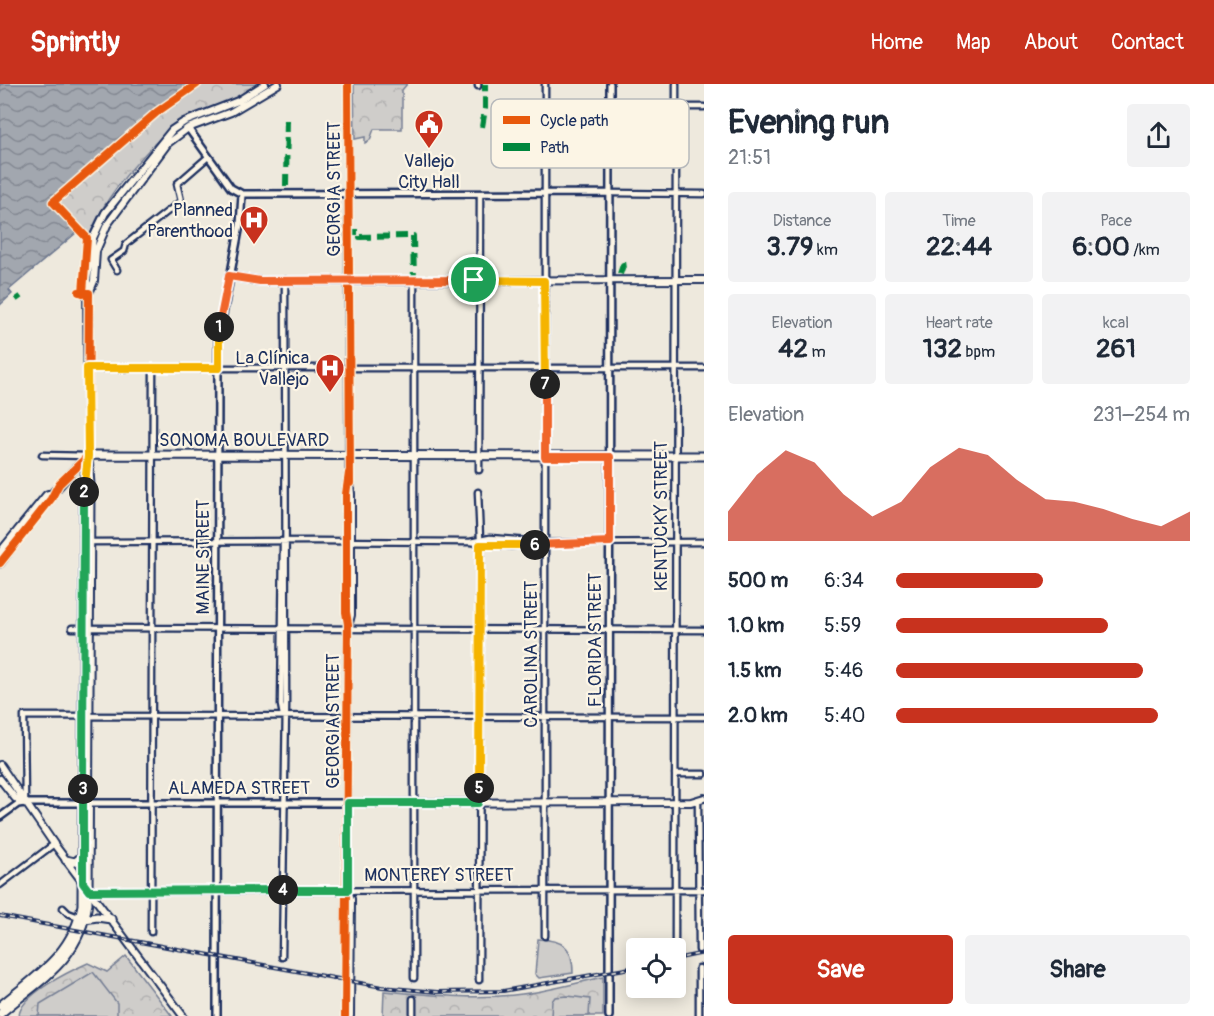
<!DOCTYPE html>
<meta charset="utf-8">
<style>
:root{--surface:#fff;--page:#f2f2f3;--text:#1f2937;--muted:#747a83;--accent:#c8321e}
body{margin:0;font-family:Pangolin,sans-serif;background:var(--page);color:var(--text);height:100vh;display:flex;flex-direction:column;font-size:22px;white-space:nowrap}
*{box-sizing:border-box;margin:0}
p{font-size:20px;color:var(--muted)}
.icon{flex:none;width:33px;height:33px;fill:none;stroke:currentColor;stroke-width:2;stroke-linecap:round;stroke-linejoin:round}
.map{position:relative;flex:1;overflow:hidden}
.drawer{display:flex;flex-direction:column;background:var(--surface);width:510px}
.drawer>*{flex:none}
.fabs{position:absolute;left:626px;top:854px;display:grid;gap:12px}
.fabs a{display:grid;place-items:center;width:60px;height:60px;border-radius:6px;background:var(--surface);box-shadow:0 3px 15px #0003;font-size:30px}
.pin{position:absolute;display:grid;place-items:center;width:51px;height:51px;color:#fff;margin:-26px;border:3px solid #fff;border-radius:50%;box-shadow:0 2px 6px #0007}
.km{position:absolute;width:30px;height:30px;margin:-15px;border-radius:50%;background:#222;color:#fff;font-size:16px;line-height:30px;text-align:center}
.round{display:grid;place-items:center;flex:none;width:63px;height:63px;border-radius:6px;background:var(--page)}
.overview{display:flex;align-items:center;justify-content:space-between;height:102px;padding:0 24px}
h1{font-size:33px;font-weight:700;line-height:45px}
.figures{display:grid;grid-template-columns:repeat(3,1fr);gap:9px;height:102px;padding:6px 24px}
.figures div{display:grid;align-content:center;border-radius:6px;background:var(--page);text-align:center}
.figures b{font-size:26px;font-weight:700}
.figures small{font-size:16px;font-weight:400}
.figures p{font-size:16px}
.chart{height:168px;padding:12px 24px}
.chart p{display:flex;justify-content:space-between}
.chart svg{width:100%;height:108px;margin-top:6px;fill:var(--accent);opacity:.7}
.primary-button{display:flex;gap:12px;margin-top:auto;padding:12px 24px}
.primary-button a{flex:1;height:69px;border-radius:6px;background:var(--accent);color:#fff;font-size:24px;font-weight:700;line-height:69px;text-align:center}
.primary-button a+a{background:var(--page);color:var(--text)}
ul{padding:0 24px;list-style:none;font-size:20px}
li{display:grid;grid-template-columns:96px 72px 1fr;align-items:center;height:45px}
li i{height:15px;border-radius:8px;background:var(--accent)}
header{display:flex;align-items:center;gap:36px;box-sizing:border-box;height:84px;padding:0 30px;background:var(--accent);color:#fff}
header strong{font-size:28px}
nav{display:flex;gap:33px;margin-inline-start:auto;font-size:21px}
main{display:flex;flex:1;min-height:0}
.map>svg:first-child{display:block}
</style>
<header>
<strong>Sprintly</strong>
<nav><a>Home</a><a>Map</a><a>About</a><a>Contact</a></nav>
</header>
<main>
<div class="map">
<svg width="704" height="932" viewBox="0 0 704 932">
<defs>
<pattern id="forest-crowns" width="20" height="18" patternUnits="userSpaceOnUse" patternTransform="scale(1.5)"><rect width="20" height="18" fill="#cfcdca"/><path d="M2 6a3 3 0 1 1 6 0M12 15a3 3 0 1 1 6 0" fill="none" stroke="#b1b0b0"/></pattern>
<pattern id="water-waves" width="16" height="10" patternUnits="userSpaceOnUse" patternTransform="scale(1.5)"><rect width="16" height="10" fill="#a2a7af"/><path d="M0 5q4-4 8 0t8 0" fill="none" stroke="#838892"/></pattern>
</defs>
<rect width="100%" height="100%" fill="#eee9dd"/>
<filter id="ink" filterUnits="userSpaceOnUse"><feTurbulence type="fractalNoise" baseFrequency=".0167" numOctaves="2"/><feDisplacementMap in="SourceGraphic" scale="12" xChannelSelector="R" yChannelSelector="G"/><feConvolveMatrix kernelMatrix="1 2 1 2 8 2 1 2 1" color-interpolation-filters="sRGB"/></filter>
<g filter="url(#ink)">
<!-- forest -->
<path fill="url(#forest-crowns)" stroke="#757e94" stroke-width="1.5" d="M192 0H260L229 17 180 36 170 44C139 75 99 117 87 160L49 118 156 25Z
M354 0H407L402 6V45H374L370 56 365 59V53L355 55Z
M126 872 172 932H19C20 911 70 887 88 879L107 888Z
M603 893V932H383L384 907C430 911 475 916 522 910 549 907 576 899 603 893Z"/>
<!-- garden -->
<path fill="#cfcdca" stroke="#757e94" stroke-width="1.5" d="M538 855C564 856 573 863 573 889L539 894 535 890Z
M93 888 117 919V932H39L40 920Z
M568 912 590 915 589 932H551L552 917 555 913Z"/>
<!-- water -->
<path fill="url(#water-waves)" stroke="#6c778f" stroke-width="1.5" d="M0 0H192L156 25 49 118 76 149 9 206 12 210 0 221Z"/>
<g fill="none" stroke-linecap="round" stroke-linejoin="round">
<!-- minor casing -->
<g stroke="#1b2f5e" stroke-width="9">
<path id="minor" d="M478 0V2
M545 23H704
M611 109 704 110
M117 186 111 176 124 167 126 160 181 117 177 100 208 73
M87 284H704
M42 371 88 372
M479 386 480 110
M478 408 480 455
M89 458 316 457 470 458 511 462 544 459 704 458
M470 458 490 454 541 458
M283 460 281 621 283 631
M72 544 704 546
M675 690H704
M25 717 24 632 704 633
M698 717 699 866
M0 801 54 760
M89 807 704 806
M63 824 68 829 81 834
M151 848 153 284
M545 852V0
M675 864 676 0
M282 873 286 621 285 196
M414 894V197
M479 896 480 461
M413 915V932
M699 932V884"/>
</g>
<!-- tertiary casing -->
<g stroke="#1b2f5e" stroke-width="10">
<path id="tertiary" d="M188 44 231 104 242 110 611 109
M229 192 260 197H349
M0 733 18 720 25 719H348
M217 932 218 257 240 141 242 110
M609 932 610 0"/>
</g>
<!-- secondary casing -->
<g stroke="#1b2f5e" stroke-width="10">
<path id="secondary" d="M348 0 349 389 351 410V531L349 539
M349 197 704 196
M89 209 94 197 96 167 107 141 168 59 188 44 231 28 278 0
M88 372 87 197 93 154 105 129 172 46 184 38 238 17 265 0
M0 681 54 760 183 932
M0 695 15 714 25 719
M348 719 691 718 704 714
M348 807 351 815 350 932
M345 932 348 540 346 528V410L349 389"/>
</g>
<!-- primary casing -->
<g stroke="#1b2f5e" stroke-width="11">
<path id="primary" d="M0 469 47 411 53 409
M0 479C17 458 73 374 95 371L704 372
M66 776 75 778 83 772
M85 835 97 833 111 835
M0 922C36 892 73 870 82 821L84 400 87 375
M0 930C40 895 79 878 88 819L90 401 88 372"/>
</g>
<!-- minor -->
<use href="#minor" stroke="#fcf5e5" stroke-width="4.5"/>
<!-- tertiary -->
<use href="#tertiary" stroke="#fcf5e5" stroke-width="5"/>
<!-- secondary -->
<use href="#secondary" stroke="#fcf5e5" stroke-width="6"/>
<!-- primary -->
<use href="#primary" stroke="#fcf5e5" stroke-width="7"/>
<!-- rail casing -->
<g stroke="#1b2f5e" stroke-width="4">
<path id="rail" d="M0 832 382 903 437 908 503 907 636 883
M675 875 704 869"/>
</g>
<!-- rail -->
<use href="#rail" stroke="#fcf5e5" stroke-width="1.5" stroke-dasharray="4.5" stroke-linecap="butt"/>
<!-- quiet -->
<path stroke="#00873e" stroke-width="6" stroke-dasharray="12 6" stroke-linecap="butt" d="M482 43 485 25V0
M286 102 287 31
M346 148H360V153L413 152 414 197
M620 190 623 181 631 180
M17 212 20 216"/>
<!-- cycleway casing -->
<g stroke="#fcf5e5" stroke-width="11">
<path id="cycleway" d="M348 0 350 399
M83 209 87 154 53 118 157 28 197 0
M0 479 51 415 59 400 88 372 89 209 79 208
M345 932 348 540 346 528V410L349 389"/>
</g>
<!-- cycleway -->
<use href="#cycleway" stroke="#e8590c" stroke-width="8"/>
</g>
</g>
<g fill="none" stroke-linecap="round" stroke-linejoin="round" filter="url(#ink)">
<!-- split-1 casing -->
<g stroke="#fff" stroke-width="12">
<path id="split-1" d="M219 243 229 192 260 197 474 196"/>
</g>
<!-- split-2 casing -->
<g stroke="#fff" stroke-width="12">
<path id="split-2" d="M84 408 88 372 87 284H219V243"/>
</g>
<!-- split-3 casing -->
<g stroke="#fff" stroke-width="12">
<path id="split-3" d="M83 705 84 408"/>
</g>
<!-- split-4 casing -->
<g stroke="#fff" stroke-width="12">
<path id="split-4" d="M83 705V799L89 807 283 806"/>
</g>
<!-- split-5 casing -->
<g stroke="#fff" stroke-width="12">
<path id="split-5" d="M283 806H348V719H478L479 704"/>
</g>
<!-- split-6 casing -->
<g stroke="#fff" stroke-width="12">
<path id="split-6" d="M479 704 480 461H535"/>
</g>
<!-- split-7 casing -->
<g stroke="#fff" stroke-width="12">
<path id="split-7" d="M535 461 610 458V373H545V300"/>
</g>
<!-- split-8 casing -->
<g stroke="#fff" stroke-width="12">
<path id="split-8" d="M474 196 544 197 545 300"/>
</g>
<!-- split-1 -->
<use href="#split-1" stroke="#f0652b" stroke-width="8"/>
<!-- split-2 -->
<use href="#split-2" stroke="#f5b400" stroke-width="8"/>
<!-- split-3 -->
<use href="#split-3" stroke="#22a559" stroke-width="8"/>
<!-- split-4 -->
<use href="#split-4" stroke="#22a559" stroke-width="8"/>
<!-- split-5 -->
<use href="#split-5" stroke="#22a559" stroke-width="8"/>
<!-- split-6 -->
<use href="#split-6" stroke="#f5b400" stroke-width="8"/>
<!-- split-7 -->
<use href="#split-7" stroke="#f0652b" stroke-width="8"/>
<!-- split-8 -->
<use href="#split-8" stroke="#f5b400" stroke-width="8"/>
</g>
<!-- icons -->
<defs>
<g id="civic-pin" transform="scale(1.5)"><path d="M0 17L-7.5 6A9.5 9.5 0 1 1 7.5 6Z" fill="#c8321e" stroke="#fcf5e5"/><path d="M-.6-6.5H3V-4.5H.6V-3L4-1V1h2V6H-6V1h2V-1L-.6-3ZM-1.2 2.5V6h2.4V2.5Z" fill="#fff"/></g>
<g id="hospital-pin" transform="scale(1.5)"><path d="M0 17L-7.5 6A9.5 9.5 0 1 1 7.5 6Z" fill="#c8321e" stroke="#fcf5e5"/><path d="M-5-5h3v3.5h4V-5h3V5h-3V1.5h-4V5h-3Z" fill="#fff"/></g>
</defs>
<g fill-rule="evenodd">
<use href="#civic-pin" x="429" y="40"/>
<use href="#hospital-pin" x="254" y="136"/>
<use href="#hospital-pin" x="330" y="284"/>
</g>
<g text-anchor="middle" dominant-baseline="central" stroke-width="4.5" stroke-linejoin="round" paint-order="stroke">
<!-- poi labels -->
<g font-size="18" fill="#1b2f5e" stroke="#fcf5e5" text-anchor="end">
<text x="429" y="77" text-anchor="middle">Vallejo<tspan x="429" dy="21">City Hall</tspan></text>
<text x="233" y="126">Planned<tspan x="233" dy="21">Parenthood</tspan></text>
<text x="309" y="274">La Clínica<tspan x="309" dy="21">Vallejo</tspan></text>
</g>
<!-- street labels -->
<g font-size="18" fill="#1b2f5e" stroke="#fcf5e5">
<text transform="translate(334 105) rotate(-90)">GEORGIA STREET</text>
<text x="244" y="356">SONOMA BOULEVARD</text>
<text transform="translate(661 432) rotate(-90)">KENTUCKY STREET</text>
<text transform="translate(203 473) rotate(-90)">MAINE STREET</text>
<text transform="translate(595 556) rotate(-90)">FLORIDA STREET</text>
<text transform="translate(531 570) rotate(-90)">CAROLINA STREET</text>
<text transform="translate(333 637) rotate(-90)">GEORGIA STREET</text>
<text x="239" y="704">ALAMEDA STREET</text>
<text x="439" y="791">MONTEREY STREET</text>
</g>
</g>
<!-- legend -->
<rect x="491" y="15" width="198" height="69" rx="9" fill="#fcf5e5" stroke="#b8babc" stroke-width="1.5"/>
<rect x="503" y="32" width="27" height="8" fill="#e8590c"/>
<rect x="503" y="59" width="27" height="8" fill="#00873e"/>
<g font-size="16" fill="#1b2f5e">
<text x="540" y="42">Cycle path</text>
<text x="540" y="69">Path</text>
</g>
</svg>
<div class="fabs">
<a><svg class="icon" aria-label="locate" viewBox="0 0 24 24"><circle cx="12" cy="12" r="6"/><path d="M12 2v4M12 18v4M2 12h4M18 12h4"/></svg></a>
</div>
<div class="pin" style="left:474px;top:196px;background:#1e9e55"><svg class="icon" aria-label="arrive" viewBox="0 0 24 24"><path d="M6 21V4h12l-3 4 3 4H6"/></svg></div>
<b class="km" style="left:219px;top:243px">1</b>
<b class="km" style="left:84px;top:408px">2</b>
<b class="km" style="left:83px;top:705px">3</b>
<b class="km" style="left:283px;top:806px">4</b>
<b class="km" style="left:479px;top:704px">5</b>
<b class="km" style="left:535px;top:461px">6</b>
<b class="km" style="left:545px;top:300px">7</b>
</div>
<section class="drawer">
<div class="overview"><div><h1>Evening run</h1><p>21:51</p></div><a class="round"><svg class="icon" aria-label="share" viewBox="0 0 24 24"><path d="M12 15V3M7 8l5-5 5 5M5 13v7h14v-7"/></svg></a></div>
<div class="figures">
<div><p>Distance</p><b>3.79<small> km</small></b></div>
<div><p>Time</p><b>22:44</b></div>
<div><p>Pace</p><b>6:00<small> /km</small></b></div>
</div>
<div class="figures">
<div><p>Elevation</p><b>42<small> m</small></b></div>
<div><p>Heart rate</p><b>132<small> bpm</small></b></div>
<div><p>kcal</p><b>261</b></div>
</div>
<div class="chart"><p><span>Elevation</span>231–254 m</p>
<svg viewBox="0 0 160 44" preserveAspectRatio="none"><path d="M0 44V32L10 17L20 7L30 12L40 25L50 34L60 28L70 14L80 6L90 9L100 19L110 27L120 28L130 31L140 35L150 38L160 32V44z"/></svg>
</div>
<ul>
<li><b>500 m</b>6:34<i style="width:50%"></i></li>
<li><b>1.0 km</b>5:59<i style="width:72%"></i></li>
<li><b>1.5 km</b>5:46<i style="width:84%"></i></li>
<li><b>2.0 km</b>5:40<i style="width:89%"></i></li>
</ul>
<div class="primary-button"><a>Save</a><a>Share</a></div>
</section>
</main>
